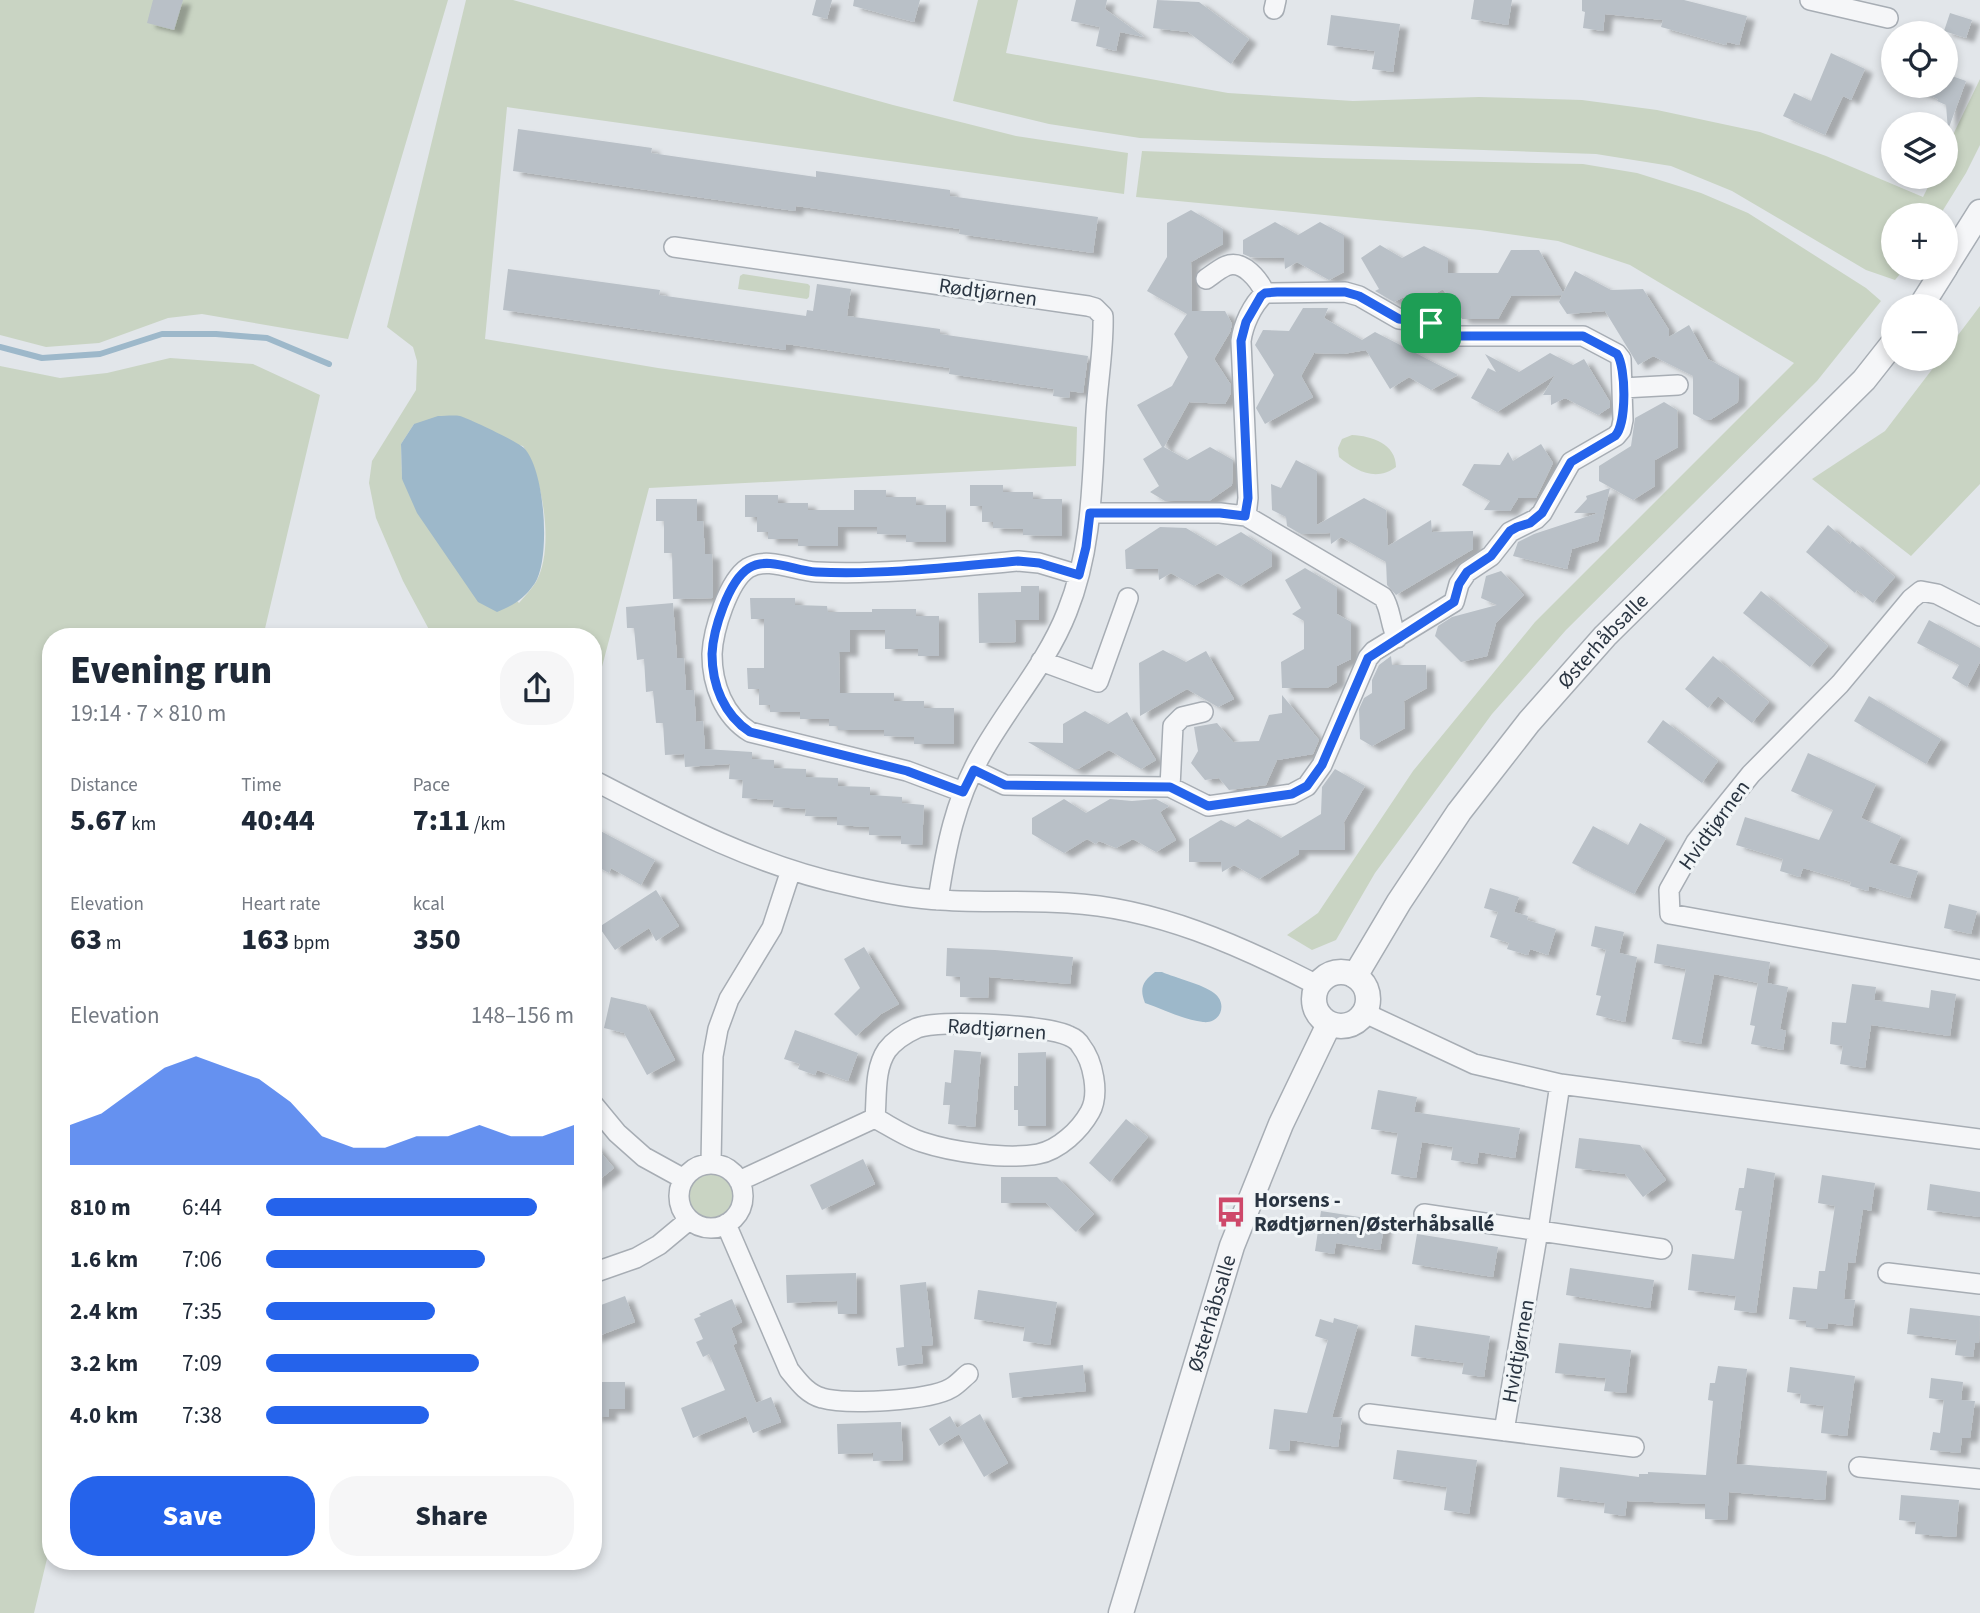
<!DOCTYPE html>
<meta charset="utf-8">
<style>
:root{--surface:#fff;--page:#f6f6f7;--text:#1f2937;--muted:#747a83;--accent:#2563eb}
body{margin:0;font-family:"Source Sans 3",sans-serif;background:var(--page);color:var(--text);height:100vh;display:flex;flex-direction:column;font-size:26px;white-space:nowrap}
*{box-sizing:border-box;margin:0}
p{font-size:23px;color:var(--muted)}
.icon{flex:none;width:38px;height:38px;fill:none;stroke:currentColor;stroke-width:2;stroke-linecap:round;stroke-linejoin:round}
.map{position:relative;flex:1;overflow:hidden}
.details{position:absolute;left:42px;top:628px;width:560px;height:942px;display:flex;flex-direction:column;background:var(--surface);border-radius:28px;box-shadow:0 4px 10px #0003}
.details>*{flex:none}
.controls{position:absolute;left:1881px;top:21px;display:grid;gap:14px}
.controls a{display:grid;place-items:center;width:77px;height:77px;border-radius:50%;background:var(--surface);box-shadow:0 4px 10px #0003;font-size:35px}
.pin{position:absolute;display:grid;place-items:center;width:60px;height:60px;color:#fff;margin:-30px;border-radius:14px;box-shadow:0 4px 10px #0006}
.round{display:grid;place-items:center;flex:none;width:74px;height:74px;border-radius:28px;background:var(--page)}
.headline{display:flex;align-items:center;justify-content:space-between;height:119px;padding:0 28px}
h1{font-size:38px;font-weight:800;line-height:52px}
.stats{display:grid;grid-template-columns:repeat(3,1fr);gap:10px;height:119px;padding:7px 28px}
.stats div{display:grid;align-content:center}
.stats b{font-size:30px;font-weight:800}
.stats small{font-size:19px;font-weight:400}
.stats p{font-size:19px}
.chart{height:196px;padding:14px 28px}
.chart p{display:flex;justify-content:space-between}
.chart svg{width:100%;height:126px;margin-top:7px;fill:var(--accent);opacity:.7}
.primary-button{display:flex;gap:14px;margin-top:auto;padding:14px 28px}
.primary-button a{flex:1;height:80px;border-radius:28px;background:var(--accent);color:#fff;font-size:28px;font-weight:800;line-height:80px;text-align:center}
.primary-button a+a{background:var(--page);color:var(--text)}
ul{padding:0 28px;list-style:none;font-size:23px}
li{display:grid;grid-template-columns:112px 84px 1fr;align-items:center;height:52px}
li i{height:18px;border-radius:9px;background:var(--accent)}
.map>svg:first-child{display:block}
</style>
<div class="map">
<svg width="1980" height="1613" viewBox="0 0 1980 1613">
<defs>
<filter id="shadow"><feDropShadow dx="8" dy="4.5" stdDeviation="2" flood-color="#0004"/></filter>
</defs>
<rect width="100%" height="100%" fill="#e2e6ea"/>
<!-- green -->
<path fill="#c9d4c3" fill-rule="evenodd" d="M0 0H448L348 339 202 314 168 318 99 343 46 347 0 335Z
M466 0H513L893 105 1016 136 1128 153 1124 194 507 107 485 339 658 368 1077 427 1076 466 649 488 593 701V637H433L403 581 376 518 369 483 372 461 416 390 417 361 413 347 387 327ZM414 424 523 446C543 477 555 549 536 582 531 590 524 597 519 603L402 479 401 444Z
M978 0H1018L1006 53 1228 93 1353 101 1479 97 1582 100 1657 110 1760 132 1826 156 1923 197 1933 177H1946V149L1980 79V145L1966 173 1940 215H1894V268H1905L1895 280 1866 270 1732 191 1671 166 1596 154 1140 138 1049 124 953 101Z
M1142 151 1323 158 1583 164 1637 173 1701 193 1748 213 1866 288 1881 301 1817 381 1566 630 1492 714 1375 873 1336 940 1312 950 1287 935 1318 913 1413 771 1535 622 1794 363 1630 265 1558 241 1480 230 1136 197Z
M743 274 808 284 810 286 809 297 807 299 738 289 740 276Z
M1980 306V484L1911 556 1812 479 1885 431 1940 359H1946V351Z
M170 358 253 364 320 395 263 637H51V1542L34 1613H0V366L60 378 107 373Z
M1352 435C1372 436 1396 444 1396 467 1376 482 1356 471 1339 457L1338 448 1342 439Z
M687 1195a24 24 0 1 1 48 0a24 24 0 1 1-48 0Z"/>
<!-- water -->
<path fill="#9db8ca" d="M438 416C445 416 454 415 460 416 470 419 518 442 524 448 545 469 551 558 535 583 524 599 514 605 497 612L478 602 417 513 402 479 401 444 414 424Z
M1155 972H1162C1176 978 1202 984 1214 993 1228 1003 1221 1024 1203 1022 1184 1020 1163 1009 1145 1003 1139 988 1143 981 1155 972Z"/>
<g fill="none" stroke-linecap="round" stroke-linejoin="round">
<!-- stream -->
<path stroke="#9db8ca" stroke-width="6" d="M0 347 42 358 100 354 162 334H216L267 338 329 364"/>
</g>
<!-- building -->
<path fill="#b9c0c7" filter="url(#shadow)" d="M153 0H183L174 30 147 23Z
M816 0H832L827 19 812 15Z
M854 0H920L914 22 853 6Z
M1076 0H1107L1105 9 1144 37 1120 32 1116 51 1096 46 1100 27 1071 21Z
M1157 0 1199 2 1249 39 1231 64 1188 32 1153 28Z
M1474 0H1512L1508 25 1471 19Z
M1582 0H1684L1747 16 1739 45 1727 42 1726 45 1661 27 1663 20 1605 14 1603 31 1583 28 1585 12 1582 11Z
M1950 13 1972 20 1966 38 1944 31Z
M1331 15 1400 24 1393 72 1372 69 1375 51 1327 45Z
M1831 53 1865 69 1851 100 1843 96 1825 135 1783 116 1794 93 1811 101Z
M1946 74 1966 81 1948 130 1946 105 1937 101 1938 99 1909 87 1946 86Z
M518 129 652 148 651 153 816 177V171L950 190V196L1098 217 1093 253 959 234 960 229 796 206 795 211 513 171Z
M1191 210 1223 229V244L1191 262 1192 311H1225L1232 324 1230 332 1214 359 1231 385V393L1225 404 1189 402 1164 447 1187 460 1210 447 1233 460 1232 485 1209 501H1165L1150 492 1159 486 1143 459 1162 447 1137 405 1172 386 1188 357 1174 334 1187 314 1147 291 1167 257V223Z
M1275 222 1298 235 1320 222 1344 235V272L1329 280 1297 262 1285 269 1284 258 1250 257 1243 254V240Z
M1380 245 1402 258 1424 246 1448 258V273H1498L1511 250H1539L1563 293 1575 271 1611 290 1643 289 1669 330V337L1689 325 1708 359 1739 376 1738 402 1710 420H1704L1693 414V376L1653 356 1638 365 1605 311 1567 314 1559 302 1562 295 1511 296 1498 319H1462L1443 289 1417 304 1404 297 1394 302 1375 291 1379 289 1361 258Z
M508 269 660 290 659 295 806 316 807 310 813 311 817 284 851 289 847 316 940 329V334L1088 356 1083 393 1070 391 1069 398 1053 396 1054 389 949 374 950 368 786 344V350L503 310Z
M1303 308H1328L1324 318 1362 340 1375 332 1458 375 1431 390 1409 377 1390 389 1366 350 1343 354 1314 353 1301 376 1313 397 1265 424 1256 408 1274 375 1255 345 1263 330 1289 331Z
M1550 353 1573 365 1584 359 1610 402V407L1598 415 1565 398 1551 405V395H1543L1555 375 1497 412 1471 398 1488 368 1496 372 1485 354 1519 372Z
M1664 402 1677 410 1678 447 1655 460V486L1633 500 1599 481V466L1631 446 1635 418Z
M1541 444 1553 463 1536 498H1518L1510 511 1484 510 1490 501 1462 485 1474 464 1500 465 1508 452 1513 461Z
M1296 460 1317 471V525L1364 498 1386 510 1388 546 1431 520 1432 532 1473 531V549L1396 595 1387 585 1386 562 1341 537 1331 544 1330 533 1301 534 1287 526 1286 517 1272 510 1271 484 1281 488Z
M970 485H1003V492H1033V499H1062V536L1023 535V529L993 528V522H982V506H970Z
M1610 488 1598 541 1572 549 1567 569 1513 556 1518 542 1534 534 1598 513H1574L1587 499 1586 496Z
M854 490H886V497H916V505H946V542H906V535L877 534V527H838V546H798V539H768V532H757V517H745V495H778V503H808V510H854Z
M656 499H697V521H703L705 554H712L713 598 673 599 672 553H664V521H656Z
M1828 525 1850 544 1852 541 1895 577 1873 603 1857 590 1855 593 1806 552Z
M1160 527 1186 528 1216 546 1241 532 1272 552V566L1240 586 1218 573 1194 586 1171 573 1159 580 1158 569H1126L1125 550Z
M1305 568 1337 587V614L1351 622V659L1337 666V682L1327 688H1282L1281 662 1304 649V621L1292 614 1301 608 1285 580Z
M1501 571 1524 595 1496 623 1487 656 1461 662 1435 636 1438 626 1452 617 1497 605 1481 598 1486 576Z
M1021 586H1039V620H1015L1016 642 979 643 978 593 1021 592Z
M1761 591 1828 646 1810 667 1743 613Z
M750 598H795V605L827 606 828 612H872V609H916V616H939V656H918V649H885V630H850V652H839L840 693H894V701H924V708H954V744H914V737L884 736V730H838V726H829V719H800V712H770V705H759V689H748L747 668H764V619H751Z
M673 603 677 658H684L686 690H694L696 722 703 721 705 749 752 752V759L774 760V768L806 769V777L838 778V786L870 787V795L902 797V803L924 805 922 845 901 844V836L869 835V827L837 825V817L805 816 806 809 773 807 774 800 742 798 743 780 729 779 730 764 685 767 684 754 665 755 663 723H656L653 691 646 692 644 659 637 660 634 628H627L626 607Z
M1929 620 1980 648V662L1967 687 1952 678 1959 665 1917 643Z
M1163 650 1186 662 1206 651 1234 699 1218 707 1187 689 1140 716 1139 663Z
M1391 656 1392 665H1426L1427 688 1404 701 1405 728 1372 746 1360 739 1359 709 1364 698 1372 693V680L1379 665Z
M1713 656 1769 702 1752 723 1718 696 1708 708 1685 689Z
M1282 695 1319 740 1313 754 1277 760 1266 785 1229 790 1219 778 1205 780 1191 763 1198 751 1194 727 1217 723 1233 742 1259 741 1269 715 1282 713Z
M1869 696 1941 739 1926 764 1854 721Z
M1085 711 1108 724 1127 712 1156 760 1141 769 1109 750 1078 769H1074L1028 742 1063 743V724Z
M1663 720 1718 761 1702 783 1647 742Z
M1808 753 1876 784 1861 818 1901 836 1889 863 1918 871 1910 898 1869 886 1868 891 1850 886 1851 882 1803 868 1800 877 1780 871 1783 859 1736 845 1745 817 1819 840 1833 810 1791 791Z
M1335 769 1365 786 1344 822 1345 850H1299V854L1259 879 1234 865 1222 872 1221 862H1189V839L1221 820 1235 827 1248 819 1281 838 1321 814 1322 787Z
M1064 799 1086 813 1110 799 1132 801 1156 799 1169 806 1160 812 1176 840 1156 852 1133 839 1116 848 1099 841 1096 844 1087 839 1064 853 1032 834V818Z
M1640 823 1666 838 1634 894 1572 863 1593 826 1628 845Z
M593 827 655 860 641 885 611 868 609 873 593 864Z
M1490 888 1519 897 1514 912 1528 916 1527 920 1556 929 1548 955 1530 949 1528 955 1507 949 1509 943 1490 937 1498 912 1484 908Z
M656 890 679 926 656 941 649 928 615 950 599 927Z
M1949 904 1977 911 1971 934 1944 928Z
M1595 926 1624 932 1619 953 1637 957 1625 1022 1596 1015 1601 996 1596 995 1606 950 1615 952 1591 946Z
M1657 944 1770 962 1767 983 1788 987 1780 1029 1786 1031 1783 1050 1751 1044 1755 1026 1750 1025 1758 983 1714 974 1701 1044 1672 1039 1686 969 1654 963Z
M864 947 899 1004 881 1014 856 1036 834 1014 860 988 844 959Z
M947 948 995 950 1073 957 1070 984 989 977 988 998 960 997V977L946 976Z
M1852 984 1876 987 1874 1000 1929 1008 1931 990 1956 994 1950 1036 1871 1025 1865 1068 1840 1064 1843 1046 1830 1044 1832 1022 1846 1023Z
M611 997 646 1005 675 1060 647 1075 624 1033 604 1028Z
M795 1030 858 1053 848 1081 817 1070 815 1075 798 1069 800 1064 784 1059Z
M954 1050 981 1052 975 1127 948 1124 950 1105H943L945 1082 951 1083Z
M1046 1052V1126H1018V1110H1014V1086H1018V1053Z
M1378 1090 1417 1097 1414 1112 1520 1128 1515 1158 1479 1152 1477 1164 1451 1160 1453 1147 1422 1142 1416 1178 1391 1174 1398 1133 1371 1129Z
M1126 1119 1148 1137 1110 1182 1089 1163Z
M1579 1138 1640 1145 1666 1180 1643 1197 1625 1174 1575 1168Z
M593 1143 614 1168 593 1185Z
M863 1159 875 1184 822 1210 810 1185Z
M1747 1168 1775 1173 1756 1313 1734 1310 1736 1296 1688 1290 1692 1254 1734 1259 1742 1211 1735 1210 1739 1188H1744Z
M1822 1175 1875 1183 1871 1211 1863 1209 1855 1263 1848 1262 1844 1299 1855 1300 1852 1326 1828 1323 1827 1329 1806 1327V1321L1789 1319 1793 1287 1817 1289 1819 1271H1825L1835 1206 1818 1203Z
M1001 1177H1057L1094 1214 1076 1232 1046 1203H1001Z
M1930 1184 1980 1192V1217L1927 1210Z
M1321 1211 1385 1221 1380 1250 1336 1243 1334 1254 1315 1251Z
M1417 1234 1498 1247 1493 1277 1412 1264Z
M1570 1268 1654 1280 1650 1308 1566 1295Z
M856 1273 857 1314H838L837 1301 787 1303 786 1275Z
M926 1282 933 1345 921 1346 923 1363 898 1366 896 1348 904 1347 900 1285Z
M978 1290 1057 1302 1050 1345 1023 1341 1025 1327 974 1319Z
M625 1296 635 1322 593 1338V1308Z
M732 1299 742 1322 731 1328 737 1343 733 1345 742 1367 756 1403 771 1397 781 1422 753 1433 746 1416 693 1438 681 1408 725 1390 709 1354 703 1357 696 1342 703 1339 694 1319 701 1316 699 1314Z
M1910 1308 1980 1316 1979 1343H1975L1973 1357 1955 1355 1957 1340 1907 1334Z
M1334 1318 1358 1325 1332 1417 1342 1418 1338 1447 1290 1440 1289 1451 1269 1449 1274 1409 1307 1413 1328 1340 1315 1336 1320 1319 1333 1323Z
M1415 1325 1490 1336 1484 1377 1462 1374 1464 1363 1411 1356Z
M1559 1343 1631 1350 1626 1393 1604 1391 1606 1378 1555 1373Z
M1083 1365 1086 1391 1012 1398 1009 1373Z
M1718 1366 1747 1369 1736 1464 1827 1471 1825 1500 1729 1492 1727 1520 1705 1519V1504L1627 1501 1625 1516 1604 1513 1605 1503 1557 1497 1560 1467 1639 1477V1474H1648V1472L1706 1475 1713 1401 1708 1400 1710 1383H1715Z
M1790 1367 1855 1376 1847 1436 1821 1433 1824 1406 1800 1403 1801 1394 1787 1392Z
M1931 1378 1963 1382 1961 1400 1975 1401 1970 1438H1962L1960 1453 1930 1450 1933 1432 1940 1433 1944 1400 1929 1398Z
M593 1382H625V1409H609V1417H593Z
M980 1414 1008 1463 984 1477 959 1434 939 1446 929 1429 950 1416 957 1428Z
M901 1422 903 1460 873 1461V1453L838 1454 837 1424Z
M1397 1450 1477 1460 1469 1514 1444 1510 1447 1487 1393 1479Z
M1901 1495 1959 1500 1956 1537 1915 1534 1916 1522 1899 1520Z"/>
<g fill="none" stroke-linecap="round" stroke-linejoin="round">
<!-- minor casing -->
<g stroke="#a7adb4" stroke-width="22">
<path id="minor" d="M1810 0 1888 18
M1274 9 1276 0
M674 247 1088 306 1095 308 1103 316C1104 347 1098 380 1096 412 1092 479 1093 548 1067 612 1047 663 1009 705 982 753 955 800 946 847 938 900
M1206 279C1212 275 1219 269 1226 266 1243 259 1259 280 1265 293
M1623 388 1678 385
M1090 513H1220L1246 516 1383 597C1391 608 1390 625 1397 638
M1980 616 1937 594 1921 591 1911 599 1840 684 1751 774 1696 842 1669 890 1670 914 1980 970
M1041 661 1098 682 1128 598
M974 770 1005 785 1170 787 1208 806 1292 794 1307 786 1322 765 1368 658 1374 651 1454 602 1459 584 1467 572 1491 556 1510 532 1536 519 1542 513 1571 462 1616 436 1621 430 1623 420 1621 359 1617 354 1583 336H1458L1431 322 1399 319 1359 296 1345 292 1265 293C1252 305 1243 325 1241 341L1248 498 1246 516
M593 780C674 822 757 866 847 885 877 892 910 899 941 900 983 903 1026 900 1068 903 1157 908 1239 945 1317 985
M1170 787 1173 726 1182 717 1203 712
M963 792 907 771 750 732C724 716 712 685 712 654 713 631 728 581 748 568 768 556 795 571 816 572 884 575 951 567 1018 561L1039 563 1079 575
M1365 1013 1474 1064 1560 1084 1980 1139
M593 1104 617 1133 644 1157 684 1179
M711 1164 713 1056 718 1029 729 999 772 928 791 870
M679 1196a32 32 0 1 1 64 0a32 32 0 1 1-64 0Z
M739 1181 875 1118C877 1096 874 1069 887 1050 894 1041 906 1033 917 1028 939 1019 1047 1025 1069 1036 1074 1038 1079 1042 1081 1046 1093 1061 1100 1094 1090 1112 1080 1130 1059 1150 1038 1154 1007 1160 952 1152 922 1142 906 1137 890 1126 875 1118
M1424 1214 1662 1249
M726 1224 789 1370C798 1381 807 1394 822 1398 846 1405 930 1401 951 1388 957 1385 963 1378 968 1374
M593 1273 636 1258 659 1245 689 1220
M1888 1273 1980 1284
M1369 1414 1634 1447
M1504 1431 1538 1231 1560 1084
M1859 1467 1980 1479"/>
</g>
<!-- tertiary casing -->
<g stroke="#a7adb4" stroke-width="27">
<g id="tertiary">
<path d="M1946 266 1980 212"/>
<path d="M1921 306 1945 268"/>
<circle cx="1341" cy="999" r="27"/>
<path id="s1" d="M1355 976 1399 902 1459 812 1529 722 1605 636 1864 380 1894 342"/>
<path id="s2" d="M1121 1613 1232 1246 1281 1124 1329 1024"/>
</g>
</g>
<!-- minor -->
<use href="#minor" stroke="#f5f6f8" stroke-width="19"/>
<!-- tertiary -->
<use href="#tertiary" stroke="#f5f6f8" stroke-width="24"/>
</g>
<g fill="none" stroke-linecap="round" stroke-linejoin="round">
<!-- route casing -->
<g stroke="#fff" stroke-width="14">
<path id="route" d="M1277 292H1345L1359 296 1399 319 1431 323 1458 336H1583L1617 354C1626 367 1627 424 1615 436L1571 462 1542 513 1530 523 1517 527 1510 531 1491 556 1467 572 1459 584 1454 602 1368 658 1322 765 1307 786 1292 794 1208 806 1170 787 1005 785 974 770 963 792 907 771 750 732C724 715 712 685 712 654 713 631 728 581 749 568 768 556 795 571 816 572 884 575 951 567 1018 561L1039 563 1079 575 1086 547 1090 513H1220L1245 516 1248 498 1241 341 1246 322 1261 296 1265 293Z"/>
</g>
<!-- route -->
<use href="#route" stroke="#2563eb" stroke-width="9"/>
</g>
<!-- icons -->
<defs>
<g id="bus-bare" transform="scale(2.415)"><path d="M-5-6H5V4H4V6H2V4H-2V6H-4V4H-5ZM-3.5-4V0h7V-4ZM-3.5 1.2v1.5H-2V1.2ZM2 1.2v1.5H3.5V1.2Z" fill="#ce486a" stroke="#f1f5f7" stroke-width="2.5" paint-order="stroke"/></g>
</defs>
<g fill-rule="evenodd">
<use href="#bus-bare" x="1231" y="1212"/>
</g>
<g text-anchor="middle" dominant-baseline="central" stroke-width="6" stroke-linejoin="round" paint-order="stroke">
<!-- street labels -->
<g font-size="21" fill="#2a3542" stroke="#f1f5f7">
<text transform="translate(988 292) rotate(8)">Rødtjørnen</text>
<text stroke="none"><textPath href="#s1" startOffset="418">Østerhåbsalle</textPath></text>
<text transform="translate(1714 825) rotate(-54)">Hvidtjørnen</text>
<text transform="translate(997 1029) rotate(4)">Rødtjørnen</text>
<text stroke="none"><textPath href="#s2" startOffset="313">Østerhåbsalle</textPath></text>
<text transform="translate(1518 1351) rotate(-80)">Hvidtjørnen</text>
</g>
<!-- poi labels -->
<g font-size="21" font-weight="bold" fill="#2a3542" stroke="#f1f5f7" text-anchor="start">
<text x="1254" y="1200">Horsens -<tspan x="1254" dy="24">Rødtjørnen/Østerhåbsallé</tspan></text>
</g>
</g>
</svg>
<div class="controls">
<a><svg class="icon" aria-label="locate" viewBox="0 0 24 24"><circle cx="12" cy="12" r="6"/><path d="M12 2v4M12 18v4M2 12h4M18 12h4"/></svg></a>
<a><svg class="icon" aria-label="layers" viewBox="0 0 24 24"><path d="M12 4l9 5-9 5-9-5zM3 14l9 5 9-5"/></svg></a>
<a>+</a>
<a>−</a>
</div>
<div class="pin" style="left:1431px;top:323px;background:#1e9e55"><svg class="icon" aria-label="arrive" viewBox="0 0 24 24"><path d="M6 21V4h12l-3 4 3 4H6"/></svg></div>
<section class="details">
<div class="headline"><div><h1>Evening run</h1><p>19:14 · 7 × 810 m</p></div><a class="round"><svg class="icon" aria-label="share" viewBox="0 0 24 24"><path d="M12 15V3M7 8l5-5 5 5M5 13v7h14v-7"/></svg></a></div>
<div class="stats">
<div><p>Distance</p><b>5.67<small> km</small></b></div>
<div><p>Time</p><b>40:44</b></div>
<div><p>Pace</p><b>7:11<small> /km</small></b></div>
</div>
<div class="stats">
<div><p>Elevation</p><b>63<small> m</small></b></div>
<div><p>Heart rate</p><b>163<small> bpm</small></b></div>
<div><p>kcal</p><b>350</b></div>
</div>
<div class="chart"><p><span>Elevation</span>148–156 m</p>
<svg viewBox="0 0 160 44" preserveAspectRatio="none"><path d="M0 44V30L10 26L20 18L30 10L40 6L50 10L60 14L70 22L80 34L90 38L100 38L110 34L120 34L130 30L140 34L150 34L160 30V44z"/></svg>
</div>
<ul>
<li><b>810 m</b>6:44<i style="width:88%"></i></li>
<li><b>1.6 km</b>7:06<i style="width:71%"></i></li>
<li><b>2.4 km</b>7:35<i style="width:55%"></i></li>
<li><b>3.2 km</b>7:09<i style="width:69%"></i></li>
<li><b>4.0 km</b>7:38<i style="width:53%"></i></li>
</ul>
<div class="primary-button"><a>Save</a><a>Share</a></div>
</section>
</div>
